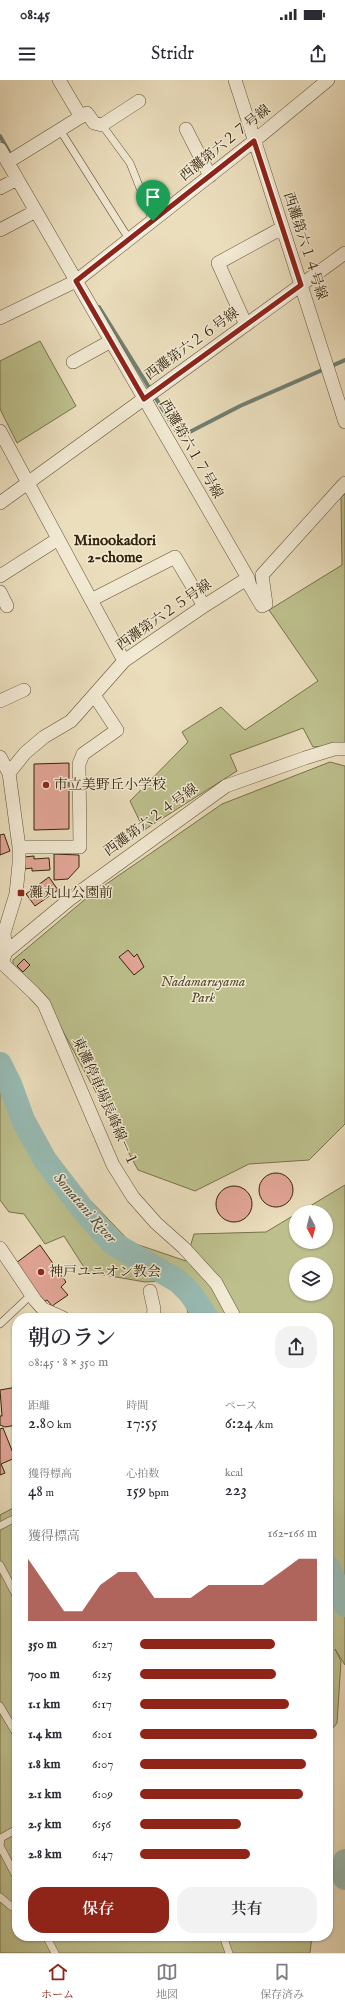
<!DOCTYPE html>
<html lang="ja">
<meta charset="utf-8">
<style>
:root{--surface:#fff;--page:#f2f2f3;--text:#2b2b33;--muted:#7c7c81;--line:#e1e1e2;--accent:#8f2418}
body{margin:0;font-family:"IM FELL English","Noto Serif JP",serif;background:var(--page);color:var(--text);height:100vh;display:flex;flex-direction:column;font-size:15px;white-space:nowrap}
*{box-sizing:border-box;margin:0}
p{font-size:13px;color:var(--muted)}
.icon{flex:none;width:22px;height:22px;fill:none;stroke:currentColor;stroke-width:2;stroke-linecap:round;stroke-linejoin:round}
.map{position:relative;flex:1;overflow:hidden}
.sheet{position:absolute;left:12px;top:1233px;width:321px;height:628px;display:flex;flex-direction:column;background:var(--surface);border-radius:16px;box-shadow:0 1px 3px #0004}
.sheet>*{flex:none}
.needle{width:26px;rotate:173deg}
.controls{position:absolute;left:289px;top:1125px;display:grid;gap:8px}
.controls a{display:grid;place-items:center;width:44px;height:44px;border-radius:50%;background:var(--surface);box-shadow:0 1px 3px #0004;font-size:20px}
.pin{position:absolute;display:grid;place-items:center;width:34px;height:34px;color:#fff;margin:-41px -17px;border-radius:50% 50% 50% 0;rotate:-45deg;box-shadow:0 0 4px #0007}
.pin .icon{rotate:45deg}
.round{display:grid;place-items:center;flex:none;width:42px;height:42px;border-radius:16px;background:var(--page)}
.summary{display:flex;align-items:center;justify-content:space-between;height:68px;padding:0 16px}
h1{font-size:22px;font-weight:600;line-height:30px}
.figures{display:grid;grid-template-columns:repeat(3,1fr);gap:6px;height:68px;padding:4px 16px}
.figures div{display:grid;align-content:center}
.figures b{font-size:17px;font-weight:600}
.figures small{font-size:11px;font-weight:400}
.figures p{font-size:11px}
.chart{height:112px;padding:8px 16px}
.chart p{display:flex;justify-content:space-between}
.chart svg{width:100%;height:72px;margin-top:4px;fill:var(--accent);opacity:.7}
.button{display:flex;gap:8px;margin-top:auto;padding:8px 16px}
.button a{flex:1;height:46px;border-radius:16px;background:var(--accent);color:#fff;font-size:16px;font-weight:600;line-height:46px;text-align:center}
.button a+a{background:var(--page);color:var(--text)}
ul{padding:0 16px;list-style:none;font-size:13px}
li{display:grid;grid-template-columns:64px 48px 1fr;align-items:center;height:30px}
li i{height:10px;border-radius:5px;background:var(--accent)}
.status{display:flex;justify-content:space-between;align-items:center;height:28px;padding:0 20px;background:var(--surface);direction:ltr}
.status svg{height:11px;fill:currentColor}
header{display:flex;justify-content:space-between;align-items:center;height:52px;padding:0 16px;background:var(--surface);font-size:18px;font-weight:600}
.dock{display:flex;justify-content:space-around;align-items:center;height:56px;border-top:1px solid var(--line);background:var(--surface);font-size:11px;color:var(--muted)}
.dock a{display:grid;justify-items:center;gap:2px}
.dock .selected{color:var(--accent)}
.map>svg:first-child{display:block}
</style>
<div class="status"><b>08:45</b><svg viewBox="0 0 49 12"><path d="M0 12V9h3v3zM5 12V6h3v6zM10 12V3h3v9zM15 12V0h3v12zM26 1h20v11H26zM47 4h2v5h-2z"/></svg></div>
<header><svg class="icon" aria-label="menu" viewBox="0 0 24 24"><path d="M4 6h16M4 12h16M4 18h16"/></svg>Stridr<svg class="icon" aria-label="share" viewBox="0 0 24 24"><path d="M12 15V3M7 8l5-5 5 5M5 13v7h14v-7"/></svg></header>
<div class="map">
<svg width="345" height="1873" viewBox="0 0 345 1873">
<rect width="100%" height="100%" fill="#ebdebd"/>
<filter id="stains"><feTurbulence type="fractalNoise" baseFrequency=".005" numOctaves="4"/><feColorMatrix values="0 0 0 0 .2 0 0 0 0 .09 0 0 0 0 .02 0 0 0 .5 -.17"/></filter>
<radialGradient id="worn" r=".72"><stop offset=".6" stop-color="#630" stop-opacity="0"/><stop offset="1" stop-color="#630" stop-opacity=".3"/></radialGradient>
<!-- green -->
<path fill="#bdc08d" stroke="#78724c" fill-rule="evenodd" d="M40 261 76 326 17 363 0 329V281Z
M345 414V665L313 667 303 648 230 675 237 691 144 750 130 721 188 662 182 652 221 627 245 650 318 601 269 530 342 485 341 417Z
M330 682 345 686V1044L309 1080 249 1084 195 1111 138 1090 52 931 13 886V880L89 816 222 724Z
M0 974 44 1069 87 1117 130 1162 186 1181 194 1154 266 1152 296 1134V1162H326V1132H300L345 1105V1585L335 1569 341 1581 337 1643 328 1654V1238H189L181 1200 145 1202 87 1192 64 1156 45 1164 24 1134 9 1132 0 1120ZM296 1184H326V1214H296Z
M17 1426V1856H312L310 1873H0V1435Z"/>
<g fill="none" stroke-linecap="round" stroke-linejoin="round">
<!-- stream -->
<path stroke="#707f71" stroke-width="4" d="M0 56 9 72
M99 227 180 357 240 326 345 280"/>
<!-- river -->
<path stroke="#98bcb5" stroke-width="24" d="M0 984 10 1004 23 1040 45 1080 81 1127 112 1163 178 1201 190 1213 207 1238
M328 1487 345 1525
M345 1781V1798"/>
</g>
<!-- building -->
<path fill="#e3a698" stroke="#34240b" d="M69 683V749L34 750V684Z
M4 754 10 771 0 775V755Z
M54 774 79 775V787L68 799 54 800Z
M34 776V779L49 778 50 790 32 791V788L25 789 24 777Z
M49 797 58 810 35 826 26 814Z
M128 870 134 877 137 874 144 887 134 895 119 877Z
M24 879 30 885 23 892 17 886Z
M259 1110a17 17 0 1 1 34 0a17 17 0 1 1-34 0Z
M216 1124a18 18 0 1 1 36 0a18 18 0 1 1-36 0Z
M40 1165 66 1202 61 1207 68 1215 52 1226 47 1220 43 1222 16 1183Z
M17 1307V1345L5 1347 0 1345V1336H2L0 1310Z
M3 1348 15 1378 1 1384 5 1393 0 1395V1349Z"/>
<g fill="none" stroke-linecap="round" stroke-linejoin="round">
<!-- service casing -->
<g stroke="#625238" stroke-width="8">
<path id="service" d="M102 45 130 83 153 141
M60 50 129 159
M0 1244 31 1215
M0 1446 17 1437
M0 1485 17 1517
M0 1626 17 1655
M0 1766 17 1798
M0 1766 1 1758 17 1749
M0 1817 12 1827 17 1828
M46 1856 55 1873
M223 1856 229 1873"/>
</g>
<!-- minor casing -->
<g stroke="#625238" stroke-width="14">
<path id="minor" d="M59 0 81 37
M235 0 345 342
M186 49 210 96
M0 69 248 498 250 506 262 526 266 524 262 495 345 403
M8 82 87 33 94 43 102 45 139 21
M0 108 17 99
M0 150 36 131
M0 238 76 201 254 61 328 0
M246 245 218 183 282 148
M73 282 111 261
M0 351 124 581
M0 423 345 173
M0 496 58 459
M0 512 7 526
M91 520 175 477 204 526
M0 621 24 610
M0 677 9 693 19 767V784L16 814 4 853 6 872
M9 693 25 673 44 657 71 641 124 581 204 526 248 498
M19 767H80L79 684 83 674 117 650 94 615
M0 881 34 913 44 924 113 1085 133 1117 156 1143 184 1168 216 1203 235 1238
M2 883 6 872 70 819 226 706 305 678 334 669H345
M0 1168 35 1220 43 1229 63 1238
M150 1211 154 1229 153 1238"/>
</g>
<!-- service -->
<use href="#service" stroke="#f2ead4" stroke-width="7"/>
<!-- minor -->
<use href="#minor" stroke="#f2ead4" stroke-width="13"/>
</g>
<g fill="none" stroke-linecap="round" stroke-linejoin="round">
<!-- route casing -->
<g stroke="#fff" stroke-width="8">
<path id="route" d="M254 61 301 205 144 319 76 201Z"/>
</g>
<!-- route -->
<use href="#route" stroke="#8f2418" stroke-width="5"/>
</g>
<!-- markers -->
<g fill="#8f2418" stroke="#f2ead4" stroke-width="1.5">
<circle cx="46" cy="705" r="4"/>
<rect x="17" y="809" width="8" height="8" rx="2"/>
<circle cx="41" cy="1192" r="4"/>
</g>
<g text-anchor="middle" dominant-baseline="central" stroke-width="3" stroke-linejoin="round" paint-order="stroke">
<!-- street labels -->
<g font-size="14" fill="#34240b" stroke="#f2ead4">
<text transform="translate(225 63) rotate(-39)">西灘第六２７号線</text>
<text transform="translate(305 166) rotate(72)">西灘第六１４号線</text>
<text transform="translate(192 264) rotate(-36)">西灘第六２６号線</text>
<text transform="translate(191 369) rotate(60)">西灘第六１７号線</text>
<text transform="translate(164 535) rotate(-35)">西灘第六２５号線</text>
<text transform="translate(151 740) rotate(-36)">西灘第六２４号線</text>
<text transform="translate(105 1022) rotate(66)">東灘停車場長峰線－１</text>
</g>
<!-- poi labels -->
<g font-size="14" fill="#34240b" stroke="#f2ead4" text-anchor="start">
<text x="54" y="705">市立美野丘小学校</text>
<text x="29" y="813">灘丸山公園前</text>
<text x="49" y="1192">神戸ユニオン教会</text>
</g>
<!-- park labels -->
<g font-size="14" font-style="italic" fill="#564b2c" stroke="#f2ead4">
<text x="203" y="902">Nadamaruyama<tspan x="203" dy="16">Park</tspan></text>
</g>
<!-- neighbourhood labels -->
<g font-size="15" font-weight="bold" fill="#34240b" stroke="#f2ead4">
<text x="115" y="460">Minookadori<tspan x="115" dy="17">2-chome</tspan></text>
</g>
<!-- water labels -->
<g font-size="15" font-style="italic" fill="#52523e" stroke="#f2ead4">
<text transform="translate(85 1128) rotate(49)">Somatani River</text>
</g>
</g>
<rect width="100%" height="100%" filter="url(#stains)"/>
<rect width="100%" height="100%" fill="url(#worn)"/>
</svg>
<div class="controls">
<a><svg class="needle" viewBox="-14 -14 28 28"><path d="M0-13l5 13h-10z" fill="#e53935"/><path d="M0 13l5-13h-10z" fill="#7c7c81"/></svg></a>
<a><svg class="icon" aria-label="layers" viewBox="0 0 24 24"><path d="M12 4l9 5-9 5-9-5zM3 14l9 5 9-5"/></svg></a>
</div>
<div class="pin" style="left:153px;top:141px;background:#1e9e55"><svg class="icon" aria-label="arrive" viewBox="0 0 24 24"><path d="M6 21V4h12l-3 4 3 4H6"/></svg></div>
<section class="sheet">
<div class="summary"><div><h1>朝のラン</h1><p>08:45 · 8 × 350 m</p></div><a class="round"><svg class="icon" aria-label="share" viewBox="0 0 24 24"><path d="M12 15V3M7 8l5-5 5 5M5 13v7h14v-7"/></svg></a></div>
<div class="figures">
<div><p>距離</p><b>2.80<small> km</small></b></div>
<div><p>時間</p><b>17:55</b></div>
<div><p>ペース</p><b>6:24<small> /km</small></b></div>
</div>
<div class="figures">
<div><p>獲得標高</p><b>48<small> m</small></b></div>
<div><p>心拍数</p><b>159<small> bpm</small></b></div>
<div><p>kcal</p><b>223</b></div>
</div>
<div class="chart"><p><span>獲得標高</span>162–166 m</p>
<svg viewBox="0 0 160 44" preserveAspectRatio="none"><path d="M0 44V6L10 22L20 38L30 38L40 22L50 14L60 14L70 30L80 30L90 30L100 22L110 22L120 22L130 22L140 14L150 6L160 6V44z"/></svg>
</div>
<ul>
<li><b>350 m</b>6:27<i style="width:76%"></i></li>
<li><b>700 m</b>6:25<i style="width:77%"></i></li>
<li><b>1.1 km</b>6:17<i style="width:84%"></i></li>
<li><b>1.4 km</b>6:01<i style="width:100%"></i></li>
<li><b>1.8 km</b>6:07<i style="width:94%"></i></li>
<li><b>2.1 km</b>6:09<i style="width:92%"></i></li>
<li><b>2.5 km</b>6:56<i style="width:57%"></i></li>
<li><b>2.8 km</b>6:47<i style="width:62%"></i></li>
</ul>
<div class="button"><a>保存</a><a>共有</a></div>
</section>
</div>
<nav class="dock">
<a class="selected"><svg class="icon" aria-label="home" viewBox="0 0 24 24"><path d="M3 11l9-7 9 7M6 9v11h12V9"/></svg>ホーム</a>
<a><svg class="icon" aria-label="map" viewBox="0 0 24 24"><path d="M3 6l6-2 6 2 6-2v14l-6 2-6-2-6 2zM9 4v14M15 6v14"/></svg>地図</a>
<a><svg class="icon" aria-label="saved" viewBox="0 0 24 24"><path d="M7 4h10v16l-5-4-5 4z"/></svg>保存済み</a>
</nav>
